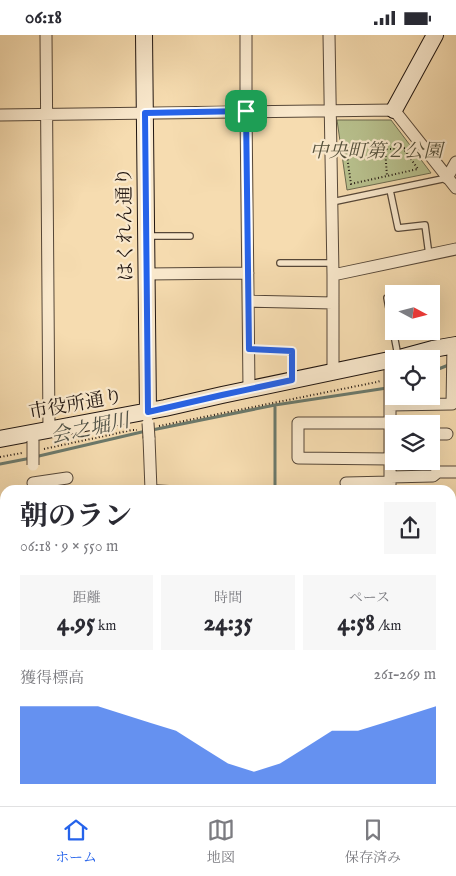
<!DOCTYPE html>
<html lang="ja">
<meta charset="utf-8">
<style>
:root{--surface:#fff;--page:#f7f7f7;--text:#2b2b33;--muted:#7c7c81;--line:#e1e1e2;--accent:#2563eb}
body{margin:0;font-family:"IM FELL English","Noto Serif JP",serif;background:var(--page);color:var(--text);height:100vh;display:flex;flex-direction:column;font-size:19px;white-space:nowrap}
*{box-sizing:border-box;margin:0}
p{font-size:16px;color:var(--muted)}
.icon{flex:none;width:28px;height:28px;fill:none;stroke:currentColor;stroke-width:2;stroke-linecap:round;stroke-linejoin:round}
.map{position:relative;flex:1;overflow:hidden}
.side{position:absolute;left:0px;top:450px;width:456px;height:321px;display:flex;flex-direction:column;background:var(--surface);border-radius:15px 15px 0 0;box-shadow:0 5px 20px #0002}
.side>*{flex:none}
.needle{width:32px;rotate:97deg}
.tools{position:absolute;left:385px;top:250px;display:grid;gap:10px}
.tools a{display:grid;place-items:center;width:55px;height:55px;border-radius:0px;background:var(--surface);box-shadow:0 5px 20px #0002;font-size:25px}
.pin{position:absolute;display:grid;place-items:center;width:42px;height:42px;color:#fff;margin:-21px;border-radius:10px;box-shadow:0 2px 8px #0006}
.round{display:grid;place-items:center;flex:none;width:52px;height:52px;border-radius:0px;background:var(--page)}
.overview{display:flex;align-items:center;justify-content:space-between;height:85px;padding:0 20px}
h1{font-size:28px;font-weight:700;line-height:38px}
.metrics{display:grid;grid-template-columns:repeat(3,1fr);gap:8px;height:85px;padding:5px 20px}
.metrics div{display:grid;align-content:center;border-radius:0px;background:var(--page);text-align:center}
.metrics b{font-size:25px;font-weight:700}
.metrics small{font-size:14px;font-weight:400}
.metrics p{font-size:14px}
.chart{height:140px;padding:10px 20px}
.chart p{display:flex;justify-content:space-between}
.chart svg{width:100%;height:90px;margin-top:5px;fill:var(--accent);opacity:.7}
.status{display:flex;justify-content:space-between;align-items:center;height:35px;padding:0 25px;background:var(--surface);direction:ltr}
.status svg{height:14px;fill:currentColor}
.tab-bar{display:flex;justify-content:space-around;align-items:center;height:70px;border-top:1px solid var(--line);background:var(--surface);font-size:14px;color:var(--muted)}
.tab-bar a{display:grid;justify-items:center;gap:2px}
.tab-bar .active{color:var(--accent)}
.map>svg:first-child{display:block}
</style>
<div class="status"><b>06:18</b><svg viewBox="0 0 49 12"><path d="M0 12V9h3v3zM5 12V6h3v6zM10 12V3h3v9zM15 12V0h3v12zM26 1h20v11H26zM47 4h2v5h-2z"/></svg></div>
<div class="map">
<svg width="456" height="771" viewBox="0 0 456 771">
<rect width="100%" height="100%" fill="#f6dcb0"/>
<filter id="stains"><feTurbulence type="fractalNoise" baseFrequency=".004" numOctaves="4"/><feColorMatrix values="0 0 0 0 .2 0 0 0 0 .09 0 0 0 0 .02 0 0 0 .5 -.17"/></filter>
<radialGradient id="worn" r=".72"><stop offset=".6" stop-color="#630" stop-opacity="0"/><stop offset="1" stop-color="#630" stop-opacity=".3"/></radialGradient>
<!-- green -->
<path fill="#b8c18e" stroke="#6c6b4f" d="M337 85H391L431 138 347 155Z"/>
<g fill="none" stroke-linecap="round" stroke-linejoin="round">
<!-- stream -->
<path stroke="#6b796b" stroke-width="3" d="M431 337 451 329
M275 370V455
M152 395 275 370 387 353
M0 429 26 424 146 396
M304 766V771"/>
<!-- lane casing -->
<g stroke="#564738" stroke-width="8">
<path id="lane" d="M390 155 398 193 425 190 429 220
M332 167 447 143
M147 201H190
M280 228H333
M387 263 398 321
M249 314 292 316V343
M151 453 169 454
M451 533H455
M451 599H456
M451 638H456"/>
</g>
<!-- street casing -->
<g stroke="#564738" stroke-width="13">
<path id="street" d="M46 0 49 395
M246 0V76L249 354
M329 0 333 240V337
M0 80 394 75 456 153
M447 143 456 127
M146 239 248 238
M333 240 456 214
M248 266 333 268
M390 325V455
M390 370 452 369 453 310
M390 388H298V423L390 424
M431 399H447
M149 403 151 455
M390 442 433 441 438 437H456
M33 448 67 443
M346 448 390 447
M0 489H5
M451 500H456
M0 533H5
M451 560H456
M0 574 5 575
M0 650H5
M0 697H5
M24 766 25 771
M216 766V771
M393 766V771"/>
</g>
<!-- secondary casing -->
<g stroke="#201510" stroke-width="18">
<path id="secondary" d="M144 0 148 377
M394 75 435 0
M396 324 433 314 456 310
M0 404 165 373 222 360 394 324
M0 731H5
M451 740 456 739"/>
</g>
<!-- path -->
<path stroke="#201510" stroke-width="2" stroke-dasharray="1 2.5" stroke-linecap="butt" d="M346 114 351 149 418 134 403 113
M385 114 387 141
M343 118 346 114H391L409 113
M159 391 377 347 380 346
M44 414 132 395H137
M0 422 22 418"/>
<!-- lane -->
<use href="#lane" stroke="#f9e8cc" stroke-width="5.5"/>
<!-- street -->
<use href="#street" stroke="#f9e8cc" stroke-width="11"/>
<!-- secondary -->
<use href="#secondary" stroke="#f9e8cc" stroke-width="16"/>
<!-- street-bridge casing -->
<g stroke="#564738" stroke-width="13" stroke-linecap="butt">
<path id="street-bridge" d="M148 388 149 403
M33 430V406"/>
</g>
<!-- street-bridge -->
<use href="#street-bridge" stroke="#f9e8cc" stroke-width="11"/>
</g>
<g fill="none" stroke-linecap="round" stroke-linejoin="round">
<!-- route casing -->
<g stroke="#fff" stroke-width="10">
<path id="route" d="M246 76 249 314 292 316V345L222 360 148 377 145 78Z"/>
</g>
<!-- route -->
<use href="#route" stroke="#2563eb" stroke-width="6"/>
</g>
<g text-anchor="middle" dominant-baseline="central" stroke-width="4.5" stroke-linejoin="round" paint-order="stroke">
<!-- park labels -->
<g font-size="19" font-style="italic" fill="#55513c" stroke="#f9e8cc">
<text x="376" y="117">中央町第２公園</text>
</g>
<!-- street labels -->
<g font-size="19" fill="#201510" stroke="#f9e8cc">
<text transform="translate(126 189) rotate(-91)">はくれん通り</text>
<text transform="translate(76 370) rotate(-10)">市役所通り</text>
</g>
<!-- water labels -->
<g font-size="20" font-style="italic" fill="#4c4f45" stroke="#f9e8cc">
<text transform="translate(90 394) rotate(-12)">会之堀川</text>
</g>
</g>
<rect width="100%" height="100%" filter="url(#stains)"/>
<rect width="100%" height="100%" fill="url(#worn)"/>
</svg>
<div class="tools">
<a><svg class="needle" viewBox="-14 -14 28 28"><path d="M0-13l5 13h-10z" fill="#e53935"/><path d="M0 13l5-13h-10z" fill="#7c7c81"/></svg></a>
<a><svg class="icon" aria-label="locate" viewBox="0 0 24 24"><circle cx="12" cy="12" r="6"/><path d="M12 2v4M12 18v4M2 12h4M18 12h4"/></svg></a>
<a><svg class="icon" aria-label="layers" viewBox="0 0 24 24"><path d="M12 4l9 5-9 5-9-5zM3 14l9 5 9-5"/></svg></a>
</div>
<div class="pin" style="left:246px;top:76px;background:#1e9e55"><svg class="icon" aria-label="arrive" viewBox="0 0 24 24"><path d="M6 21V4h12l-3 4 3 4H6"/></svg></div>
<section class="side">
<div class="overview"><div><h1>朝のラン</h1><p>06:18 · 9 × 550 m</p></div><a class="round"><svg class="icon" aria-label="share" viewBox="0 0 24 24"><path d="M12 15V3M7 8l5-5 5 5M5 13v7h14v-7"/></svg></a></div>
<div class="metrics">
<div><p>距離</p><b>4.95<small> km</small></b></div>
<div><p>時間</p><b>24:35</b></div>
<div><p>ペース</p><b>4:58<small> /km</small></b></div>
</div>
<div class="chart"><p><span>獲得標高</span>261–269 m</p>
<svg viewBox="0 0 160 44" preserveAspectRatio="none"><path d="M0 44V6L10 6L20 6L30 6L40 10L50 14L60 18L70 26L80 34L90 38L100 34L110 26L120 18L130 18L140 14L150 10L160 6V44z"/></svg>
</div>
</section>
</div>
<nav class="tab-bar">
<a class="active"><svg class="icon" aria-label="home" viewBox="0 0 24 24"><path d="M3 11l9-7 9 7M6 9v11h12V9"/></svg>ホーム</a>
<a><svg class="icon" aria-label="map" viewBox="0 0 24 24"><path d="M3 6l6-2 6 2 6-2v14l-6 2-6-2-6 2zM9 4v14M15 6v14"/></svg>地図</a>
<a><svg class="icon" aria-label="saved" viewBox="0 0 24 24"><path d="M7 4h10v16l-5-4-5 4z"/></svg>保存済み</a>
</nav>
